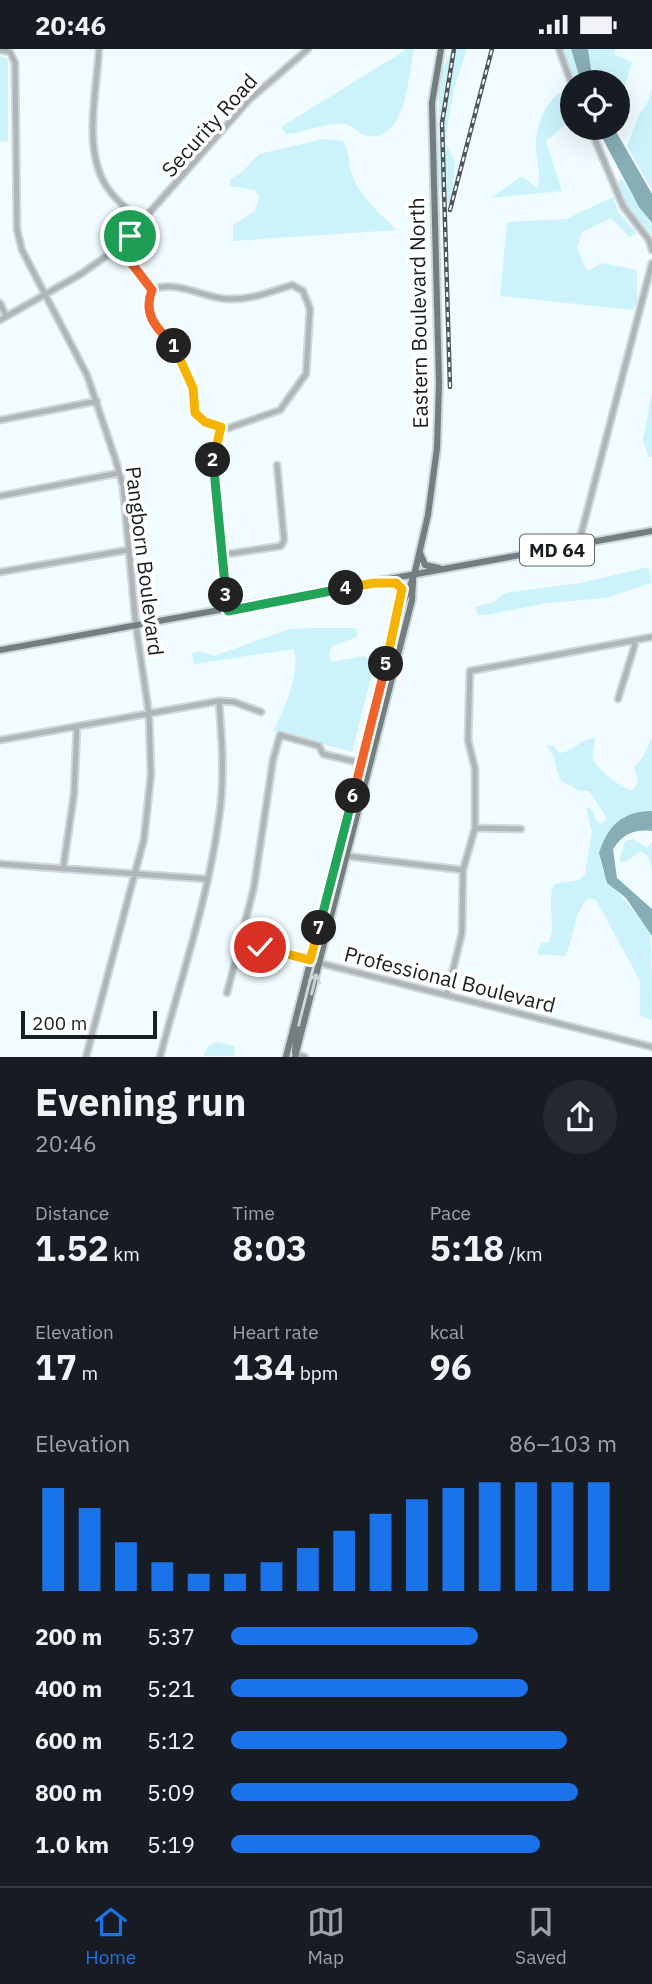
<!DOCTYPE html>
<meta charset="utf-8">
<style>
:root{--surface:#171b24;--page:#242831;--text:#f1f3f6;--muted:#9ea1a6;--line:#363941;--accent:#1a73e8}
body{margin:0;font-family:"IBM Plex Sans",sans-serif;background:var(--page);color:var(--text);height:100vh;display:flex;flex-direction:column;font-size:26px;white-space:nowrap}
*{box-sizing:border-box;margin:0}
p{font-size:23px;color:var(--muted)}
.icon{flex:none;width:38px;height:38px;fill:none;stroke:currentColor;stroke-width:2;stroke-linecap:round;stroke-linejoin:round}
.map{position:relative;height:1008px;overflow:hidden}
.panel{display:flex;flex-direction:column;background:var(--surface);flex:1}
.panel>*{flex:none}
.buttons{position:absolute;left:560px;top:21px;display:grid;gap:14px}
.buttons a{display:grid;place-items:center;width:70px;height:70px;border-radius:50%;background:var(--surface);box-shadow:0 7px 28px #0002;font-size:35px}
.scale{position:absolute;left:21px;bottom:18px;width:136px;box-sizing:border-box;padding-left:7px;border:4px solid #191e20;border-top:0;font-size:19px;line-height:24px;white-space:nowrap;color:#191e20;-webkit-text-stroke:5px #fff;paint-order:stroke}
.pin{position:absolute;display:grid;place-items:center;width:60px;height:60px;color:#fff;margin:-30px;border:4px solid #fff;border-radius:50%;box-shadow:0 2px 7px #0007}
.km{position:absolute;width:35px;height:35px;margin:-18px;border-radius:50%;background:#222;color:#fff;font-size:19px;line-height:35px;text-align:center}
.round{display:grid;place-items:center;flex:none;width:74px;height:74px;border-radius:37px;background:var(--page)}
.headline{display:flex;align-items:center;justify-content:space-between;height:119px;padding:0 35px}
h1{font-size:38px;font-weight:700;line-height:52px}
.stats{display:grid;grid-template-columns:repeat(3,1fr);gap:10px;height:119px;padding:7px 35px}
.stats div{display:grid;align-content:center}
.stats b{font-size:35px;font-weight:700}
.stats small{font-size:19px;font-weight:400}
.stats p{font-size:19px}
.chart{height:196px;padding:14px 35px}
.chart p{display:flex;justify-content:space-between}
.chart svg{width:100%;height:126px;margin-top:7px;stroke:var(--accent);stroke-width:6}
ul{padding:0 35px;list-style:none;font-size:23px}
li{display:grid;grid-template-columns:112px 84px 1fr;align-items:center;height:52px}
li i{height:18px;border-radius:9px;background:var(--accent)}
.status{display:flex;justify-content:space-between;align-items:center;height:49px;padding:0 35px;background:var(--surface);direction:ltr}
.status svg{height:19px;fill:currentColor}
.dock{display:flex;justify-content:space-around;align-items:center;height:98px;border-top:2px solid var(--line);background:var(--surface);font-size:19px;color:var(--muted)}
.dock a{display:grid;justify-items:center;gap:4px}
.dock .on{color:var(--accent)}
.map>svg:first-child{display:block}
</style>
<div class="status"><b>20:46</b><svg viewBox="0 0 49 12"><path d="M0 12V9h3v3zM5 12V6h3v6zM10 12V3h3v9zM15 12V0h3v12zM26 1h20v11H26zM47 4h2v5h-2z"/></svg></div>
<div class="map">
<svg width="652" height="1008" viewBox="0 0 652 1008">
<rect width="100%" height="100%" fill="#f0fcff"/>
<!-- green -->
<path fill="#ccf2fc" d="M407 0H414C409 24 406 93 368 87 359 86 354 76 344 75 324 73 305 84 286 85L281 78Z
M452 0H467L454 40 445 93 455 112 452 154H442L438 131 439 28Z
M563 0H571L581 33H574Z
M588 0H616L614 5 632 13 618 59V33H593Z
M0 7 8 10V93L0 92Z
M652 38V140L627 97 639 66 649 51Z
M564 41 572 45V70L546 92 562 142 491 149 522 127 537 139C543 123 535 110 536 94 536 75 548 49 564 41Z
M324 90 343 92C351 104 348 116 353 129 361 148 382 167 397 181L233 192V176L255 162 260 147 255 141 230 137V130L242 123 259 105Z
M621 129 652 177V186L615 141Z
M613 148 618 163 637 184 629 188 611 169 582 183 577 199 587 222 602 214 637 221V254L632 261 500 247 507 173 566 170Z
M652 343V408L648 407 643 391Z
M648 518 652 534 606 549 547 554 486 566H478L475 558 494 553 505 544 581 534Z
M315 579H356L357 588 332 597 329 605 331 613 365 607 371 612V628L352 703 273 682C284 662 302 621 293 600L194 615 192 605 199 602 214 607 290 580Z
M652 688V762L624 767 599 804C602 839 635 855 650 884 652 896 652 954 652 971L640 967V932L596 851 589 849C573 862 575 889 565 907L537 905 541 894 549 893C557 873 546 855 554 835L579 831 585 825 592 783 586 758 593 761 595 770 601 775 607 769 589 742H580L560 731 553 706 546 696 554 697 559 704C573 704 580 689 595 689 595 695 592 702 593 707 594 720 621 738 632 742L638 733 634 718 643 708Z
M633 790 647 799 652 793V820L648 807 641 802 627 812 619 813 625 792Z
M216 993 235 997 234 1007H203L208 998Z"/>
<!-- water -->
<path fill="#87adb6" d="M571 0H588L593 33H581Z
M597 79H614L652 145V174L639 158Z
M652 762V782C634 780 623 785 613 800L617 829 652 860V887L626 849 607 834 599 804C608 777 622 762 652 762Z"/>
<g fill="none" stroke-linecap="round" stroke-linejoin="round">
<!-- minor casing -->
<g stroke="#ced8db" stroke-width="9">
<path id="minor" d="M99 0C97 40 83 98 105 135 114 150 129 162 143 173
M559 0 572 36
M0 1 10 3 15 14 17 181 22 201 87 326 115 409 123 437 136 577 149 665 151 725 144 790 86 1008
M590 79 623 157 649 191 652 201
M119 198 152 241
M292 236 303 242 310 260 306 325 280 361 229 379 205 373 195 364 193 339 180 306 152 271 148 253 152 241C176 230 203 249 227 250 251 251 270 243 292 236Z
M0 254 6 267
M0 271 81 225 119 198 249 51 308 0
M0 371 97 352
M221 378 212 405 228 562
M0 447 119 424
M578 497 652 214
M221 506 281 497 284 491 277 416
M0 523 128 501
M618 650 636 592
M0 691 219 652 234 653 261 663
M475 779 521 780
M346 807 463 821
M0 815 207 830
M63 820 74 745 77 677
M240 894 652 998
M227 944 254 838 273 711 280 686 319 697 323 705 361 714
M447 945 462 884 463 821 475 779V720L468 691 470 622 652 588
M296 1005 305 1008
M160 1008C181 929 208 850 219 769 225 730 222 691 219 652"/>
</g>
<!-- major casing -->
<g stroke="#ced8db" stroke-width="10">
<path id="major" d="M420 504 425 516 439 519
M386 534 399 536 402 549
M0 601 652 482
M295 1003 297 980
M286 1008 399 564 414 527 428 466 437 399 439 335 432 54 441 0
M295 1008 412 551 413 532"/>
</g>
<!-- minor -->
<use href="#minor" stroke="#b0b6b8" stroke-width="5"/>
<!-- major -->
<use href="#major" stroke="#737e81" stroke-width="6"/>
<!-- rail casing -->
<g stroke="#4f5558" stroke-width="4.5">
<path id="rail" d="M450 161 492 0
M450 338 442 74 454 0"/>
</g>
<!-- rail -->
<use href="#rail" stroke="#fff" stroke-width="2" stroke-dasharray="5" stroke-linecap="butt"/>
</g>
<!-- one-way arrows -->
<defs><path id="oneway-shaft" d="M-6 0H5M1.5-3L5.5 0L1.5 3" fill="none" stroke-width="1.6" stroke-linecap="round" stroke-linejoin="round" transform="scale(1.75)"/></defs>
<use stroke="#ced2d3" href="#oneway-shaft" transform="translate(314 935) rotate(-76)"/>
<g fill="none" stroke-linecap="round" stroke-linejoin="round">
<!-- split-1 casing -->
<g stroke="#fff" stroke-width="14">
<path id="split-1" d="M130 187 119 198 152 241C142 267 158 280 174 297"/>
</g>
<!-- split-2 casing -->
<g stroke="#fff" stroke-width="14">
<path id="split-2" d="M174 297 193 339 195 364 205 373 221 378 213 411"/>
</g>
<!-- split-3 casing -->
<g stroke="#fff" stroke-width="14">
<path id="split-3" d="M213 411 226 546"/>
</g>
<!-- split-4 casing -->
<g stroke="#fff" stroke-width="14">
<path id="split-4" d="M226 546 228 562 346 539"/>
</g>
<!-- split-5 casing -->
<g stroke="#fff" stroke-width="14">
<path id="split-5" d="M346 539 374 534H396L402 540 386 615"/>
</g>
<!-- split-6 casing -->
<g stroke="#fff" stroke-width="14">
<path id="split-6" d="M353 747 386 615"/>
</g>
<!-- split-7 casing -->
<g stroke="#fff" stroke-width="14">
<path id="split-7" d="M319 879 353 747"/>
</g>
<!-- split-8 casing -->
<g stroke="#fff" stroke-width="14">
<path id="split-8" d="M260 898 310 911 319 879"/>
</g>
<!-- split-1 -->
<use href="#split-1" stroke="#f0652b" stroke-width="9"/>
<!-- split-2 -->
<use href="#split-2" stroke="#f5b400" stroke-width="9"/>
<!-- split-3 -->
<use href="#split-3" stroke="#22a559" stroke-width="9"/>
<!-- split-4 -->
<use href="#split-4" stroke="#22a559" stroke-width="9"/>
<!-- split-5 -->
<use href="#split-5" stroke="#f5b400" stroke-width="9"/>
<!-- split-6 -->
<use href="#split-6" stroke="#f0652b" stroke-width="9"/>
<!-- split-7 -->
<use href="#split-7" stroke="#22a559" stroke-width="9"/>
<!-- split-8 -->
<use href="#split-8" stroke="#f5b400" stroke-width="9"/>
</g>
<g text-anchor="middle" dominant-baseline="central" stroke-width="7" stroke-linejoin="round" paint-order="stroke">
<!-- shield labels -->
<rect fill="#fff" stroke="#5e6263" stroke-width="2" x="520" y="485.5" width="74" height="31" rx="5"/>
<g font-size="19" font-weight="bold" fill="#191e20">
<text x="557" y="501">MD 64</text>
</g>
<!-- street labels -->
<g font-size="21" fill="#191e20" stroke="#fff">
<text transform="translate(209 76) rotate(-48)">Security Road</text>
<text transform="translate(418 264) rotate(-91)">Eastern Boulevard North</text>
<text transform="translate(145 512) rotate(83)">Pangborn Boulevard</text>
<text transform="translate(450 930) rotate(14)">Professional Boulevard</text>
</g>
</g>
</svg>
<div class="buttons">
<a><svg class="icon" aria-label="locate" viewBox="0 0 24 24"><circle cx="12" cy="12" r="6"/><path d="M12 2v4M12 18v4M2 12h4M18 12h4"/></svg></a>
</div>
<div class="scale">200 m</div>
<div class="pin" style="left:130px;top:187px;background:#1e9e55"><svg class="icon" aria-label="arrive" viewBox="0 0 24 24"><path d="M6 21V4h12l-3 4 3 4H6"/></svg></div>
<div class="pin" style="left:260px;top:898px;background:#d93025"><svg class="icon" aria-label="check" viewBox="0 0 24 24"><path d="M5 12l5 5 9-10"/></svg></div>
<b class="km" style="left:174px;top:297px">1</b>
<b class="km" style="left:213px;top:411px">2</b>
<b class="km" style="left:226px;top:546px">3</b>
<b class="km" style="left:346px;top:539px">4</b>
<b class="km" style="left:386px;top:615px">5</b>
<b class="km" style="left:353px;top:747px">6</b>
<b class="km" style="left:319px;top:879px">7</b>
</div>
<section class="panel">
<div class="headline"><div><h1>Evening run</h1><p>20:46</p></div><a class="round"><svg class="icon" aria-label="share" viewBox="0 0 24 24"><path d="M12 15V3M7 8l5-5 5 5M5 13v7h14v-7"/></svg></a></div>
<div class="stats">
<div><p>Distance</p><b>1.52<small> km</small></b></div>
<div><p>Time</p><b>8:03</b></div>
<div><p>Pace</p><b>5:18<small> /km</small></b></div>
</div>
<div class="stats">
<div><p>Elevation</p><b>17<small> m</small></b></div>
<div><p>Heart rate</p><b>134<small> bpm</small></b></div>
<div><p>kcal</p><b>96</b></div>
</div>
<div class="chart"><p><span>Elevation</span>86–103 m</p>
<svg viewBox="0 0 160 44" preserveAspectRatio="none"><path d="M5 44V8M15 44V15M25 44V27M35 44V34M45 44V38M55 44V38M65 44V34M75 44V29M85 44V23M95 44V17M105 44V12M115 44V8M125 44V6M135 44V6M145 44V6M155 44V6"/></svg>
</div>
<ul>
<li><b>200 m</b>5:37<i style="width:64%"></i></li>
<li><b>400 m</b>5:21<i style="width:77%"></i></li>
<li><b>600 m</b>5:12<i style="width:87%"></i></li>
<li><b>800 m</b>5:09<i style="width:90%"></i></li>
<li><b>1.0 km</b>5:19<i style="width:80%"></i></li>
</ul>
</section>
<nav class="dock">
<a class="on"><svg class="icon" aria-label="home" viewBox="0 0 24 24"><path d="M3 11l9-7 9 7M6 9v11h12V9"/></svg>Home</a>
<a><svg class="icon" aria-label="map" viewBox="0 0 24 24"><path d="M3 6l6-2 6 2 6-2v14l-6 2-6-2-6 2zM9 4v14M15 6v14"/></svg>Map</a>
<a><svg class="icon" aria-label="saved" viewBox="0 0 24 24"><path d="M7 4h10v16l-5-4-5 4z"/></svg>Saved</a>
</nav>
